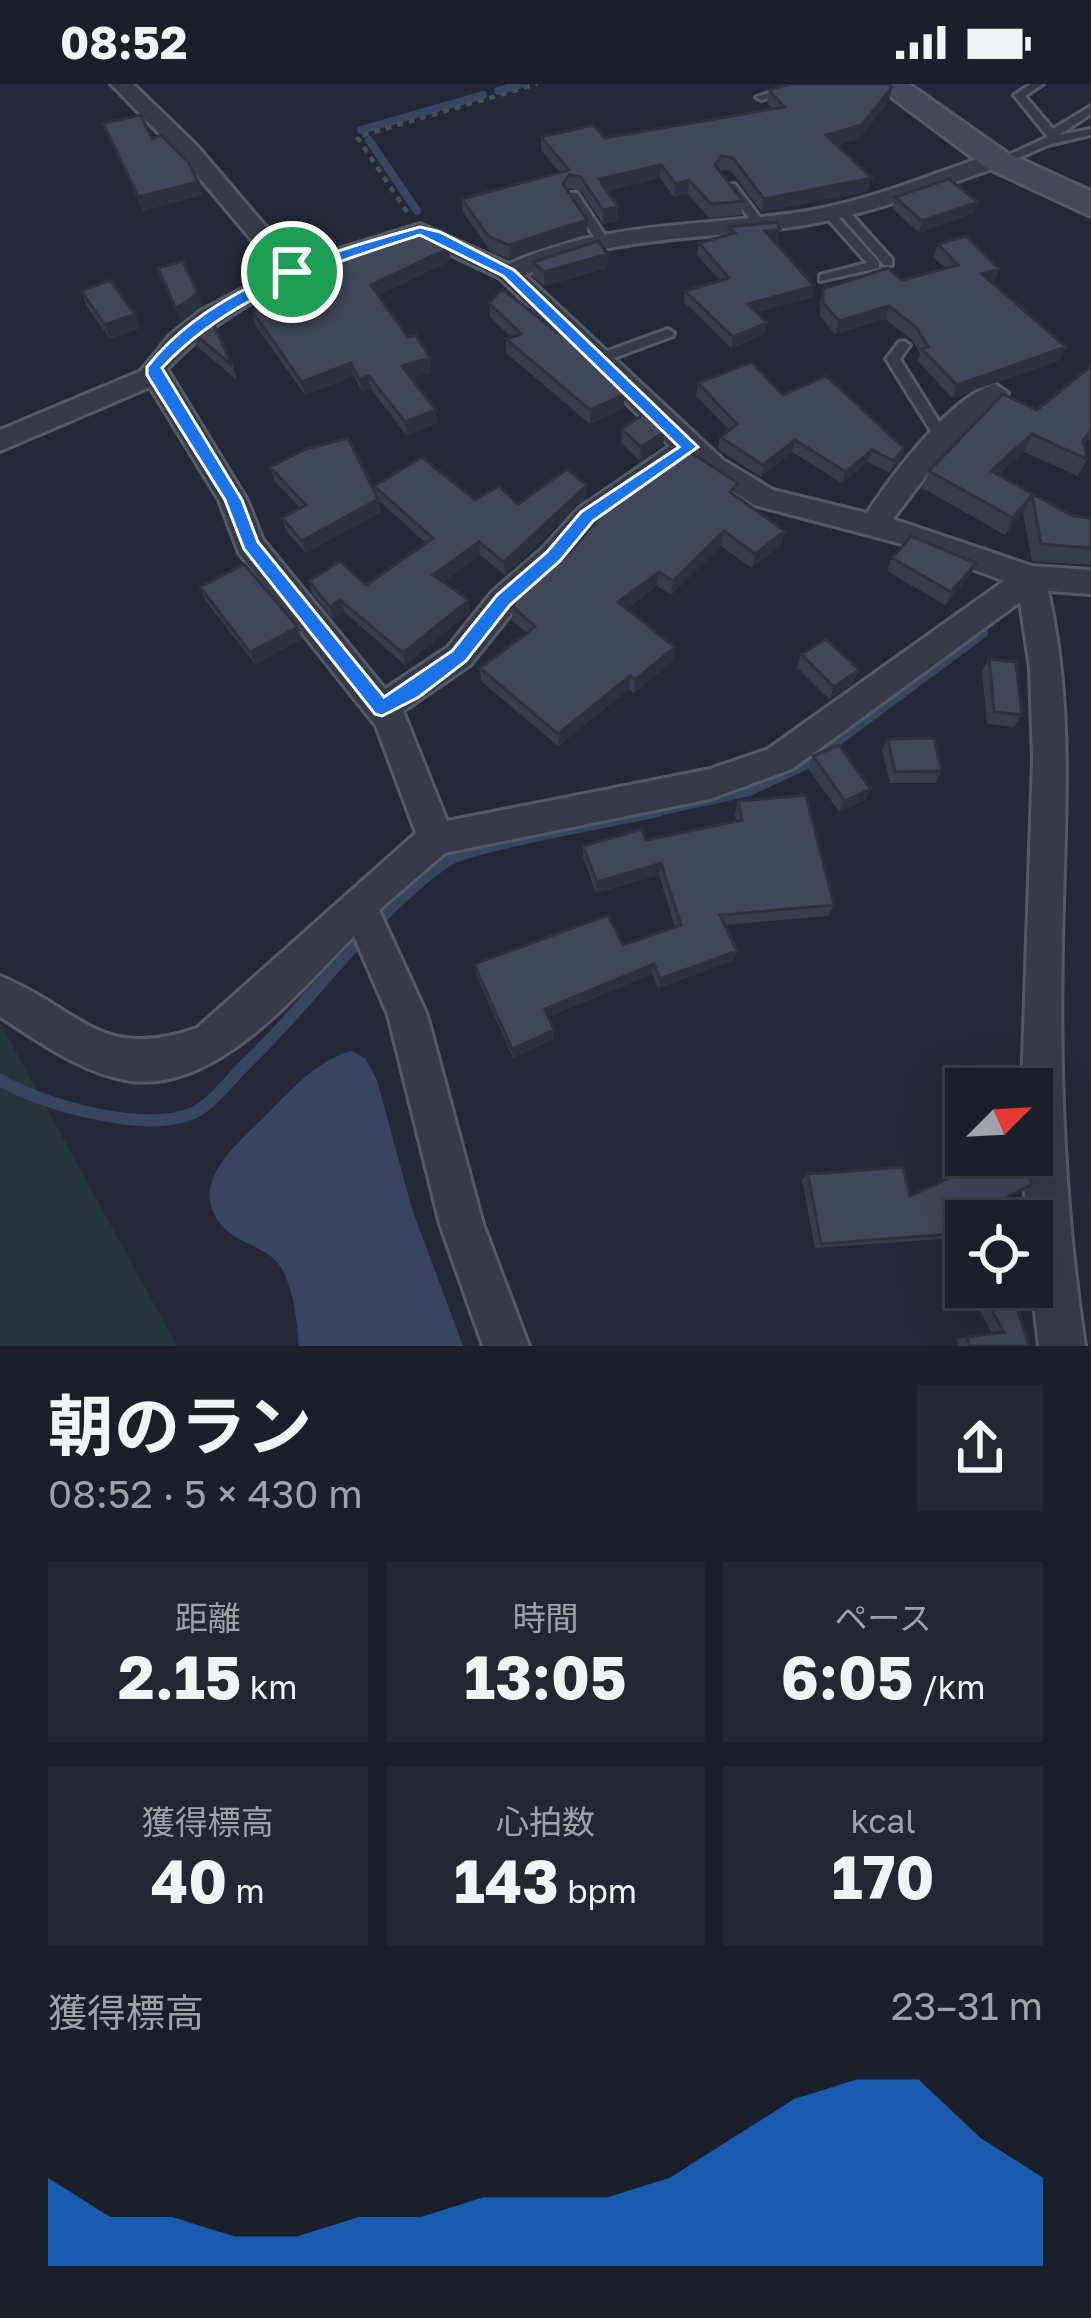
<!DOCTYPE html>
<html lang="ja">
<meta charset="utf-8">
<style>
:root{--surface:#1a1f2a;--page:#232732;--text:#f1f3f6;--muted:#9fa2a8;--line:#383d47;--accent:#1a73e8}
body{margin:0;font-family:"Golos Text","Noto Sans JP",sans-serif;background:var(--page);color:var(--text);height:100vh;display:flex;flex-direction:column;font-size:45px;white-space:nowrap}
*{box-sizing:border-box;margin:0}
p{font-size:39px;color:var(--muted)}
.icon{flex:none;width:66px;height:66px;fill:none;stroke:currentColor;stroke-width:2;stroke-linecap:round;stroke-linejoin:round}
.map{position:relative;height:1262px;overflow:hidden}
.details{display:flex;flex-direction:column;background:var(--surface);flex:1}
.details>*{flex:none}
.needle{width:78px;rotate:66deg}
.buttons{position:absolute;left:945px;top:984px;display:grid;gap:24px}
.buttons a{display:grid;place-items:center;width:108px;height:108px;border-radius:0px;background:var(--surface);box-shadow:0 12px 48px #0002,0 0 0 3px var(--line);font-size:60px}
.pin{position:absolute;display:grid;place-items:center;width:102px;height:102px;color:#fff;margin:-51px;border:6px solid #fff;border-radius:50%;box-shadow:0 3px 12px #0007}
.round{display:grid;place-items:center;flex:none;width:126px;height:126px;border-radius:0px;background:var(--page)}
.overview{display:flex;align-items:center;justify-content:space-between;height:204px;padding:0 48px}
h1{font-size:66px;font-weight:700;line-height:90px}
.figures{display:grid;grid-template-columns:repeat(3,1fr);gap:18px;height:204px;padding:12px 48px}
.figures div{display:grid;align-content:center;border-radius:0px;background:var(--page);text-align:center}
.figures b{font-size:60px;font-weight:700}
.figures small{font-size:33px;font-weight:400}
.figures p{font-size:33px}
.chart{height:336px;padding:24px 48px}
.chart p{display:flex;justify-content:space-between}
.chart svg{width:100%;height:216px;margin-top:12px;fill:var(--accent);opacity:.7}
.status{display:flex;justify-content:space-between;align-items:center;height:84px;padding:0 60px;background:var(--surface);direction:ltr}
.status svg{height:33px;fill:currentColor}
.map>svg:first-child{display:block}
</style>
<div class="status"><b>08:52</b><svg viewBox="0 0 49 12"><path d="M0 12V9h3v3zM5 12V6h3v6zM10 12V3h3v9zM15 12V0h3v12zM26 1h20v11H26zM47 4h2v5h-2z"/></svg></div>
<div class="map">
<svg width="1091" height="1262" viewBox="0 0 1091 1262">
<rect width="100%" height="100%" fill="#232938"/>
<!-- green -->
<path fill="#26363a" d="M0 939 177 1262H0Z"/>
<!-- water -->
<path fill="#394460" d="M352 967 365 974 377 996 412 1125 463 1262H299C297 1238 293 1192 274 1175 260 1162 240 1159 226 1146 183 1103 235 1062 265 1032 289 1008 318 975 352 967Z"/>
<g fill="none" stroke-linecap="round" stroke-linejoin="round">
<!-- stream-far2 -->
<path stroke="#394460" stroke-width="8" d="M498 7 522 0
M361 46 483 11
M369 56 417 127"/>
<!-- stream-far1 -->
<path stroke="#394460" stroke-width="10" d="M644 730 749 707 805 681 983 549"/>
<!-- stream -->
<path stroke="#394460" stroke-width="12" d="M0 996C42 1021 147 1050 193 1029 213 1020 231 994 247 979 314 914 369 833 445 778 469 761 619 736 658 727"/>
<!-- lane casing -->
<g stroke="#545966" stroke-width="6">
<path id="lane" d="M799 0H816L761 16 756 13Z
M1031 0H1043L1025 12 1053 45 1091 22V30L1059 51 1091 45V51L1048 61 1005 80H997V76L1048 53 1014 11Z
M727 100H735L765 140 763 142H755L725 102Z
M569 109H577L610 159 608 162H600L567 111Z
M838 124H846L892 175V181H884L838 128Z
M829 127 833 128 879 178V184L820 197V191L867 179 825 132V128Z
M668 245 674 249 673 252 601 279H591L589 276 591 273Z
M904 257 910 261 900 275 948 352 946 355H936L886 275 899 258Z"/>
</g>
<!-- street casing -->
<g stroke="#545966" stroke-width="6">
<path id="street" d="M111 0H133L197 62 296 178 420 140 509 180C602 137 702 143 801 128 866 118 927 92 988 71H1004V81C936 104 870 131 799 142 706 156 612 150 525 191L723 376 773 406 867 429C892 391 951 312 995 300L1008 309 938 376 893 435 1032 482 1091 486V510L1048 507C1075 624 1064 743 1062 861 1059 996 1065 1129 1085 1262H1039L1032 1203V1137H1026L1023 1071H1032V1005H1022L1033 675 1030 584 1020 518 792 685 710 715 445 769 379 826 427 931 483 1140 529 1262H483L440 1140 388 931 354 852C298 908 214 1013 125 996 78 987 39 957 0 933V892C83 926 98 978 197 944L416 749 376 642 239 469 219 416 150 303 0 367V346L141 287 170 251 199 228 277 186 181 72ZM418 155 500 194 670 362 578 425 543 464 493 507 448 563 385 605 263 456 247 416 167 285C234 213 325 180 418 155ZM688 378 754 421 914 463 1004 497 768 665 710 685 447 737 403 627 470 581 515 525 565 480 598 441Z"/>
</g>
<!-- secondary casing -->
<g stroke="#545966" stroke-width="6">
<path id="secondary" d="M874 0H909L1007 69 1091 107V132L985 83Z"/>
</g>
<!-- path -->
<path stroke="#435156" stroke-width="4.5" stroke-dasharray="6 6" stroke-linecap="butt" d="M407 128 357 53 537 0"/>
<!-- lane -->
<use href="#lane" fill="#363b49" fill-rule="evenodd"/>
<!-- street -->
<use href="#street" fill="#363b49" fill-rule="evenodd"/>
<!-- secondary -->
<use href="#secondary" fill="#454a5b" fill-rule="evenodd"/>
</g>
<!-- wall -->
<path fill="#363d4c" d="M892 3 889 17 859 55 837 61 868 107 762 128 731 87 719 86 743 117 741 131 709 134 688 110 674 113 660 94 607 107 618 123 617 137 603 140 581 107 569 104 568 106 587 150 509 175 490 167 463 128 462 115 560 89 541 66V53L605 54 772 25 767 19 769 6Z
M103 39 152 55 198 98 202 111 143 127Z
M895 113 978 118 974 129 919 149 892 124Z
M729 143 778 156 774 157 814 202 812 213 757 228 765 250 731 264 684 218 685 207 720 197 697 171 699 159 728 151Z
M938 160 999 185 994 198H992L1066 263 1060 276 952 314 918 277 920 270 913 257 885 235 835 250 820 232V219L823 205 902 196 945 184 933 173Z
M449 164 450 177 379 211 408 253 430 274 431 288 411 294 437 339 407 352 371 305 362 308 354 292 305 311 255 241 252 227 326 200 319 191 317 178Z
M608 170 607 184 544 202 533 193V178Z
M81 207 135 230 140 244 110 255 86 221Z
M489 219 624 324 590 340 506 269V255L511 253 490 233Z
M192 248 233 282 237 296 197 263Z
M1091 282V358L1088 354 1084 360 1087 375 1078 392 1024 368 998 391 1073 432 1091 434V481L1032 477 1023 429 1005 451 922 404 929 387 1037 326Z
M698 299 783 311 904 364 900 376 890 389 868 378 842 399 792 368 761 393 718 365 720 353 729 346 696 312Z
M622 345 665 348 663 361 640 377 621 359Z
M270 383 375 409 374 402 475 416 518 420 587 413 505 491 480 471 443 498 470 528 405 581 344 528 333 535 312 509 309 497 366 501 426 459 379 417 381 428 306 469 286 447 282 434 300 424 274 396Z
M735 412 785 447 781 461 752 484 721 462 671 511 657 502 627 525 673 577 634 609 629 605 558 662 481 597 480 584 527 549 512 536V522L569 469Z
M892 474 976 479 970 492 945 521 887 487Z
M200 503 298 543 302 555 255 580 205 516Z
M801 570 854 598 830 616 797 583Z
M989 575 1022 631 1014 643 987 640 982 587Z
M888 655 942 687 935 699H890L882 666Z
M813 672 865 716 839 728 808 684Z
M738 717 834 821 828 832 725 841 733 877 658 904 652 890 548 933 554 955 513 974 476 890 474 880 623 861 675 843 659 791 596 809 583 773V762L646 756 736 737 735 730Z
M973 1071H1022L1004 1115 966 1137V1200L941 1155 815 1164 802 1096 808 1090 910 1112 979 1080Z
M967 1203H1022L1012 1208 1029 1262H959L957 1255 992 1249Z"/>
<!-- shaded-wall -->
<path fill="#2c323e" d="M892 3 889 17 859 55 823 64 826 51Z
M661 81 660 94 598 109 599 95Z
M872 94 868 107 762 128 764 115Z
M689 96 688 110 674 113 676 100Z
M198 98 202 111 143 127 138 113Z
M978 118 974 129 919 149 922 137Z
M618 123 617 137 603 140V126Z
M587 136V150L509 175V161Z
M780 145 778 156 763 158 765 147Z
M449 164 450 177 373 214 371 201Z
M608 170 607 184 544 202V188Z
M999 185 994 198 977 203 982 190Z
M814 202 812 213 746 232 748 220Z
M198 209 202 221 180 237 176 225Z
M889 222 885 235 835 250 839 237Z
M135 230 140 244 110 255 105 241Z
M767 239 765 250 731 264 733 253Z
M1066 263 1060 276 952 314 957 301Z
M430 274 431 288 404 296 402 282Z
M351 279 354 292 305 311 302 298Z
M369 292 371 305 362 308 359 295Z
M625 310 624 324 590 340V326Z
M436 326 437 339 407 352 405 338Z
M665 348 663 361 640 377 641 363Z
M1032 350 1024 368 983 404 991 387Z
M795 356 792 368 761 393 763 381Z
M904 364 900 376 890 389 894 377Z
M872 366 868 378 842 399 846 388Z
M587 401V413L505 491 504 478Z
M1032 411 1023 429 1005 451 1013 434Z
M378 415 381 428 306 469 302 457Z
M724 447 721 462 671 511 673 497Z
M785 447 781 461 752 484 755 470Z
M479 458 480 471 435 504 433 491Z
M976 479 970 492 945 521 951 508Z
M659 488 657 502 617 532 618 518Z
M340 516 344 528 333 535 330 523Z
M469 516 470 528 405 581 403 569Z
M298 543 302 555 255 580 250 568Z
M675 563 673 577 634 609 635 596Z
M859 586 854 598 830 616 834 603Z
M630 592 629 605 558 662V650Z
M871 705 865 716 839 728 845 717Z
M661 779 659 791 596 809 597 798Z
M737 867 733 877 658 904 660 895Z
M654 880 652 890 545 934V925Z
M554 946V955L513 974 512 965Z"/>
<!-- building -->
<path fill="#3f4758" stroke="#2c323e" stroke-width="3" d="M789 0H889L892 3 862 41 826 51 872 94 764 115 733 74 721 72 715 81 743 117 711 120 689 96 676 100 661 81 599 95 618 123 603 126 581 93 569 91 563 100 587 136 509 161 489 153 462 115 569 86 541 53 593 41 605 54 784 23 769 6Z
M141 31 152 55 161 51 189 79 198 98 138 113 103 39Z
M949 95 978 118 922 137 895 113Z
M777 138 780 145 765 147 814 202 748 220 767 239 733 253 685 207 729 194 699 159 735 149 729 143Z
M416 146 449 164 371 201 408 253 416 251 430 274 402 282 436 326 405 338 369 292 359 295 351 279 302 298 252 227 333 197 317 178 367 161 371 166Z
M966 152 999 185 982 190 1066 263 957 301 922 265 928 263 917 244 889 222 839 237 823 219V205L888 184 902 196 958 181 938 160Z
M598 157 608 170 544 188 533 178Z
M183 177 198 209 176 225 158 184Z
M110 196 135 230 105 241 81 207Z
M502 205 557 248 560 245 625 310 590 326 506 255 521 250 489 219Z
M211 235 233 282 192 248Z
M751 278 783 311 826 292 904 364 894 377 872 366 846 388 795 356 763 381 720 353 737 340 698 299Z
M1091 282V346L1083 357 1087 375 1032 350 991 387 1073 432 1091 434V464L1041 460 1032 411 1013 434 929 387 1003 310 1037 326Z
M645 329 665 348 641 363 622 345Z
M348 354 378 415 302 457 282 434 306 421 270 383 306 365Z
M690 368 738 399 730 408 785 447 755 470 724 447 673 497 659 488 618 518 675 563 635 596 630 592 558 650 480 584 535 543 512 522 518 514 569 469 602 430Z
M422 373 475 416 499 402 518 420 567 385 587 401 504 478 479 458 433 491 469 516 403 569 340 516 330 523 309 497 340 477 366 501 433 454 374 402Z
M911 452 976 479 951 508 892 474Z
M244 480 298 543 250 568 200 503Z
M826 555 859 586 834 603 801 570Z
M989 575 1016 578 1022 631 994 628Z
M934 654 942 687 895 688 888 655Z
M839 661 871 705 845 717 813 672Z
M806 711 834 821 720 831 737 867 660 895 654 880 545 925 554 946 512 965 474 880 608 831 623 861 681 841 661 779 597 798 583 762 642 745 646 756 742 736 738 717Z
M987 1071H1022L1030 1084 1031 1101 1004 1115 1017 1137H966V1179L950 1150 821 1160 808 1090 903 1083 910 1112 989 1075Z
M1032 1163 1039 1175V1194L1032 1198Z
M979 1203H1022L1012 1208 1029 1262H970L967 1253 1004 1248Z"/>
<!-- route -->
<path fill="#1a73e8" stroke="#fff" stroke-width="3" fill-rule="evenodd" d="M420 143 440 148 514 186 698 363 593 437 560 477 510 521 466 577 419 613 382 632 375 630 244 465 225 416 147 291V283C210 202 325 169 420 143ZM420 151 503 192 679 363 581 428 547 468 497 511 452 567 384 613 258 458 242 416 162 284C231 210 327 181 420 151Z"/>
</svg>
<div class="buttons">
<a><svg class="needle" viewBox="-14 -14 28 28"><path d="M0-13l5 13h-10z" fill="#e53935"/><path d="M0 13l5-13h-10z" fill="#9fa2a8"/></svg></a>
<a><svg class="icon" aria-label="locate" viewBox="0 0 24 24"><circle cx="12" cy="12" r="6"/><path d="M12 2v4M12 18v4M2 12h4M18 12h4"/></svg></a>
</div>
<div class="pin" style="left:292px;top:188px;background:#1e9e55"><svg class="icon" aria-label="arrive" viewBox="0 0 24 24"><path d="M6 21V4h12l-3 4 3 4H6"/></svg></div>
</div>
<section class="details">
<div class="overview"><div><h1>朝のラン</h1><p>08:52 · 5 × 430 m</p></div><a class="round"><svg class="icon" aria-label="share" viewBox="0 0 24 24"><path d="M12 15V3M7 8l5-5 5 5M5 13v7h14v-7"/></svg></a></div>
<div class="figures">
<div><p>距離</p><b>2.15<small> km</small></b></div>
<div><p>時間</p><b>13:05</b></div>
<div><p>ペース</p><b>6:05<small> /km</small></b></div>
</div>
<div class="figures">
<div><p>獲得標高</p><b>40<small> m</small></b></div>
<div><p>心拍数</p><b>143<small> bpm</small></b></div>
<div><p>kcal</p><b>170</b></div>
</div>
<div class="chart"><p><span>獲得標高</span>23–31 m</p>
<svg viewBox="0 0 160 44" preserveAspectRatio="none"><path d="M0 44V26L10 34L20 34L30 38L40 38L50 34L60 34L70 30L80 30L90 30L100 26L110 18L120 10L130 6L140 6L150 18L160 26V44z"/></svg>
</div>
</section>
